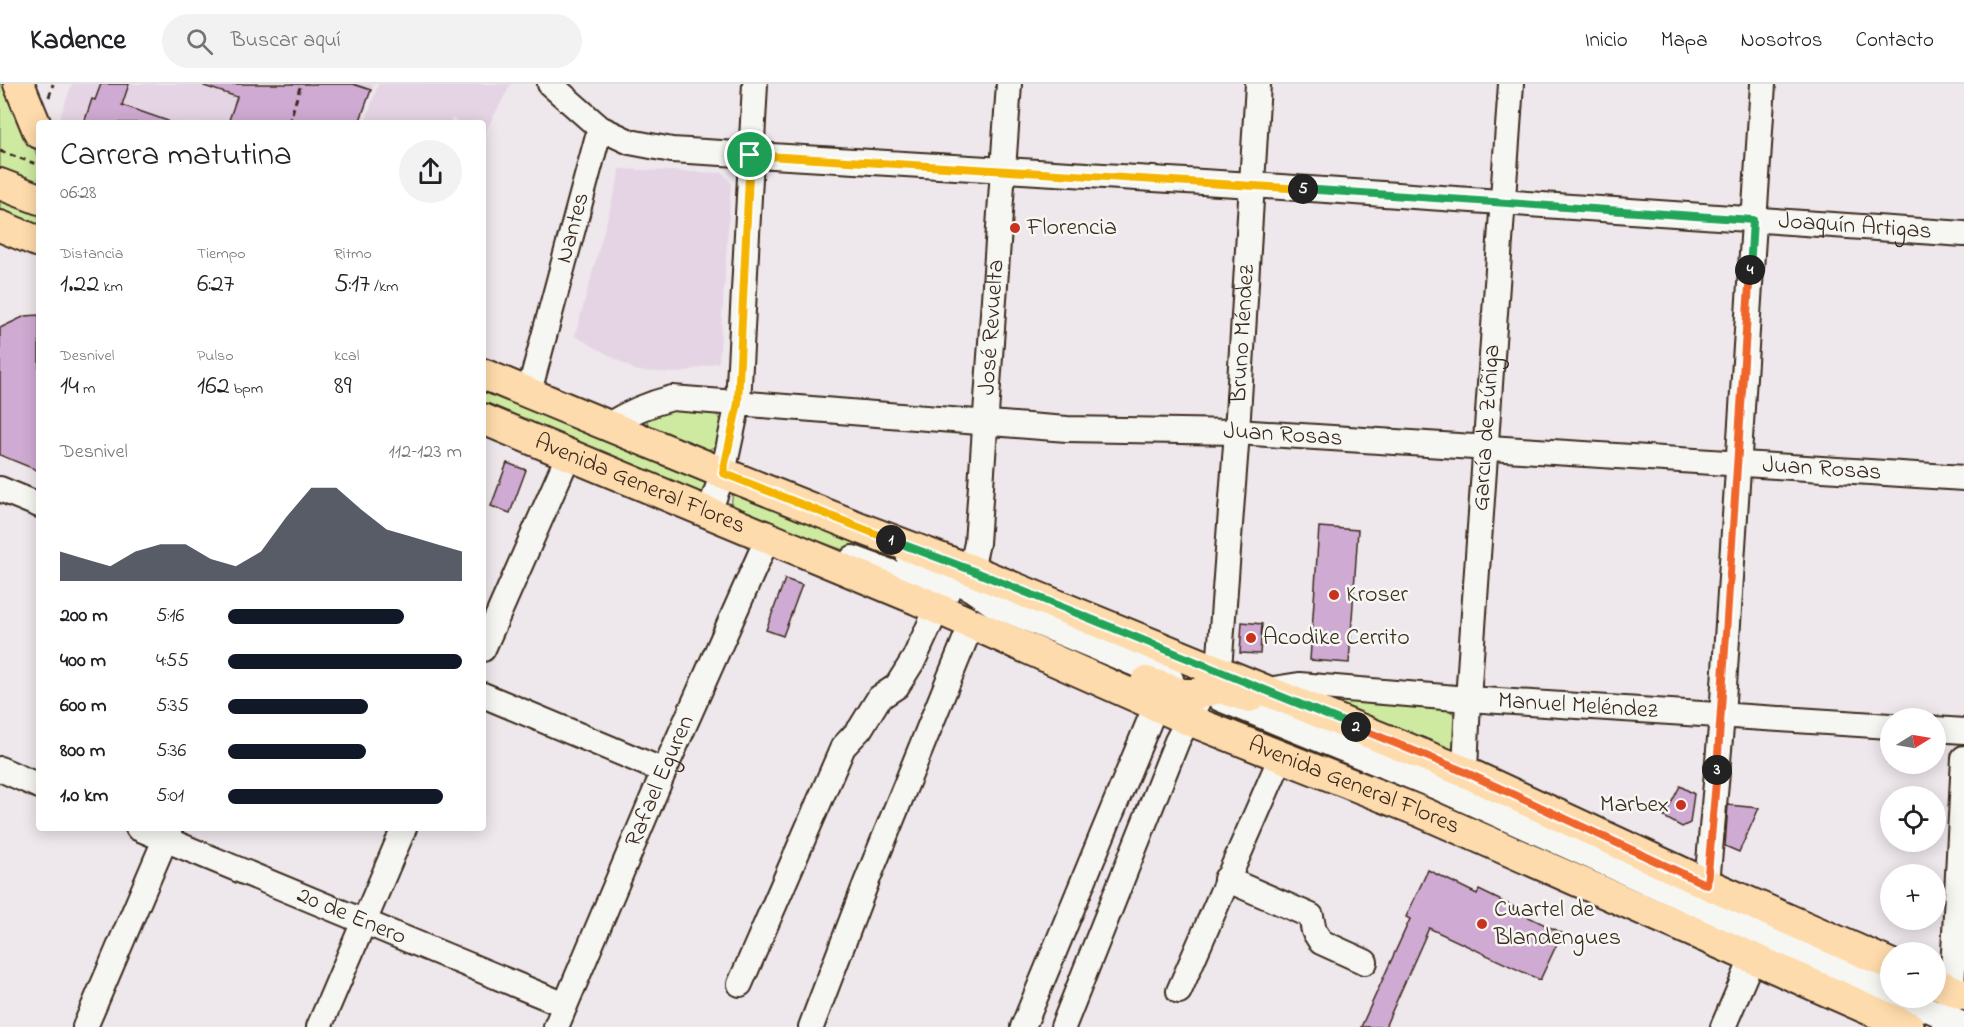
<!DOCTYPE html>
<html lang="es">
<meta charset="utf-8">
<style>
:root{--surface:#fff;--page:#f2f2f2;--text:#202124;--muted:#757577;--line:#e0e0e0;--accent:#111827}
body{margin:0;font-family:"Indie Flower",sans-serif;background:var(--page);color:var(--text);height:100vh;display:flex;flex-direction:column;font-size:22px;white-space:nowrap}
*{box-sizing:border-box;margin:0}
p{font-size:20px;color:var(--muted)}
.icon{flex:none;width:33px;height:33px;fill:none;stroke:currentColor;stroke-width:2;stroke-linecap:round;stroke-linejoin:round}
.map{position:relative;flex:1;overflow:hidden}
.details{position:absolute;left:36px;top:36px;width:450px;height:711px;display:flex;flex-direction:column;background:var(--surface);border-radius:6px;box-shadow:0 3px 15px #0003}
.details>*{flex:none}
.needle{width:39px;rotate:79deg}
.controls{position:absolute;left:1880px;top:624px;display:grid;gap:12px}
.controls a{display:grid;place-items:center;width:66px;height:66px;border-radius:50%;background:var(--surface);box-shadow:0 3px 15px #0003;font-size:30px}
.pin{position:absolute;display:grid;place-items:center;width:51px;height:51px;color:#fff;margin:-26px;border:3px solid #fff;border-radius:50%;box-shadow:0 2px 6px #0007}
.km{position:absolute;width:30px;height:30px;margin:-15px;border-radius:50%;background:#222;color:#fff;font-size:16px;line-height:30px;text-align:center}
.round{display:grid;place-items:center;flex:none;width:63px;height:63px;border-radius:32px;background:var(--page)}
.summary{display:flex;align-items:center;justify-content:space-between;height:102px;padding:0 24px}
h1{font-size:33px;font-weight:600;line-height:45px}
.stats{display:grid;grid-template-columns:repeat(3,1fr);gap:9px;height:102px;padding:6px 24px}
.stats div{display:grid;align-content:center}
.stats b{font-size:26px;font-weight:600}
.stats small{font-size:16px;font-weight:400}
.stats p{font-size:16px}
.chart{height:168px;padding:12px 24px}
.chart p{display:flex;justify-content:space-between}
.chart svg{width:100%;height:108px;margin-top:6px;fill:var(--accent);opacity:.7}
ul{padding:0 24px;list-style:none;font-size:20px}
li{display:grid;grid-template-columns:96px 72px 1fr;align-items:center;height:45px}
li i{height:15px;border-radius:8px;background:var(--accent)}
header{display:flex;align-items:center;gap:36px;box-sizing:border-box;height:84px;padding:0 30px;background:var(--surface);border-bottom:2px solid var(--line)}
header strong{font-size:28px}
nav{display:flex;gap:33px;margin-inline-start:auto;font-size:21px}
.search{width:420px;height:54px;background:var(--page);display:flex;align-items:center;gap:15px;box-sizing:border-box;padding:0 21px;border-radius:33px;color:var(--muted);font-size:22px}
.map>svg:first-child{display:block}
</style>
<header>
<strong>Kadence</strong>
<div class="search"><svg class="icon" aria-label="search" viewBox="0 0 24 24"><circle cx="10" cy="10" r="6"/><path d="M15 15l6 6"/></svg>Buscar aquí</div>
<nav><a>Inicio</a><a>Mapa</a><a>Nosotros</a><a>Contacto</a></nav>
</header>
<div class="map">
<svg width="1964" height="943" viewBox="0 0 1964 943">
<rect width="100%" height="100%" fill="#eee7ec"/>
<filter id="ink" filterUnits="userSpaceOnUse"><feTurbulence type="fractalNoise" baseFrequency=".0167" numOctaves="2"/><feDisplacementMap in="SourceGraphic" scale="12" xChannelSelector="R" yChannelSelector="G"/><feConvolveMatrix kernelMatrix="1 2 1 2 8 2 1 2 1" color-interpolation-filters="sRGB"/></filter>
<g filter="url(#ink)">
<!-- built -->
<path fill="#e5d5e4" d="M72 0H374L361 39H58Z
M378 0H511L483 52V39H461L452 34 450 39H365Z
M619 85 723 89 731 98 719 278 680 289 637 287 575 252 618 96Z"/>
<!-- green -->
<path fill="#ceeaa1" stroke="#848a60" stroke-width="1.5" d="M0 0H9L39 76V101L0 85Z
M0 114 39 128V143L0 129Z
M483 302 710 397 709 414 483 321Z
M659 323 711 327C727 335 722 346 719 361L708 366H702L649 343 646 335 648 330Z
M733 407 869 462 949 499C875 477 802 454 731 423Z
M1317 614 1446 623 1458 634 1455 665 1453 668Z"/>
<!-- building -->
<path fill="#cfaad2" stroke="#3b2a1e" stroke-width="1.5" d="M101 0H129L122 21 168 37V39H84L92 15 95 16Z
M204 0H353L371 6 359 39H228L237 13 204 2Z
M39 231V387L0 371V244L25 232Z
M507 379 526 386 510 429 491 422Z
M1319 443 1358 446 1349 579 1310 576Z
M785 495 802 501 783 552 766 546Z
M1242 538 1262 540 1260 570 1240 569Z
M1680 702 1694 710 1690 739 1682 743 1664 733Z
M1728 721 1759 724 1739 768 1725 762Z
M1428 786 1477 810 1479 806 1514 823 1512 825 1562 849 1540 896 1429 844 1385 943H1361L1410 835 1406 833Z"/>
<g fill="none" stroke-linecap="round" stroke-linejoin="round">
<!-- minor casing -->
<g stroke="#3b2a1e" stroke-width="28">
<g id="minor">
<path id="s1" d="M550 0 600 44 630 58 672 66 1252 101 1964 150"/>
<path id="s2" d="M529 308 600 44"/>
<path id="s3" d="M608 341C628 329 648 320 672 314L1067 345 1237 348 1964 394"/>
<path d="M0 405 39 421"/>
<path d="M709 428 723 389 738 319 755 0"/>
<path d="M853 474 947 509"/>
<path d="M909 475 971 505 994 521 1171 595"/>
<path id="s4" d="M971 486 977 459 1009 0"/>
<path d="M483 565 569 370"/>
<path id="s5" d="M1267 606 1299 601 1468 615 1890 642"/>
<path d="M483 611 664 687"/>
<path d="M1220 615 1441 705 1890 908"/>
<path d="M1935 645 1964 647"/>
<path d="M0 685 39 702"/>
<path id="s6" d="M1465 688 1468 615 1511 0"/>
<path id="s7" d="M138 744 565 921"/>
<path d="M1226 795 1311 832 1314 847 1321 858 1365 878"/>
<path d="M1707 800 1722 632 1763 0"/>
<path d="M740 900 843 663 860 645 879 614 897 602 914 575 937 525"/>
<path d="M1179 907 1281 673"/>
<path d="M1902 914 1964 941"/>
<path d="M85 943 170 744"/>
<path d="M319 943 404 744"/>
<path id="s8" d="M556 943 664 687 768 453"/>
<path d="M811 943 866 799 971 541"/>
<path d="M1023 943 1156 621"/>
<path id="s9" d="M1063 943 1177 657 1215 585 1220 572 1237 348 1258 0"/>
<path d="M1723 943 1753 873"/>
<path d="M1944 943 1952 906 1964 674"/>
</g>
</g>
<!-- major casing -->
<g stroke="#3b2a1e" stroke-width="34">
<g id="major">
<path d="M19 0 39 49"/>
<path d="M0 100 39 115"/>
<path d="M0 142 39 158"/>
<path d="M483 290 723 389 863 445 971 486 1465 688 1707 800 1890 880"/>
<path id="s10" d="M483 335 916 515 1189 636 1419 727 1909 943"/>
<path d="M1146 598 1183 610H1195L1220 604 1249 613"/>
<path d="M1935 899 1964 911"/>
</g>
</g>
<!-- path -->
<path stroke="#3b2a1e" stroke-width="3" stroke-dasharray="6 4.5" stroke-linecap="butt" d="M49 13 53 0
M289 39 301 0
M0 67 39 81"/>
<!-- minor -->
<use href="#minor" stroke="#f6f6f2" stroke-width="24"/>
<!-- major -->
<use href="#major" stroke="#fedbac" stroke-width="30"/>
</g>
</g>
<g fill="none" stroke-linecap="round" stroke-linejoin="round" filter="url(#ink)">
<!-- split-1 casing -->
<g stroke="#fff" stroke-width="12">
<path id="split-1" d="M750 71 738 319 723 389 891 456"/>
</g>
<!-- split-2 casing -->
<g stroke="#fff" stroke-width="12">
<path id="split-2" d="M891 456 971 486 1356 643"/>
</g>
<!-- split-3 casing -->
<g stroke="#fff" stroke-width="12">
<path id="split-3" d="M1356 643 1465 688 1707 801 1717 686"/>
</g>
<!-- split-4 casing -->
<g stroke="#fff" stroke-width="12">
<path id="split-4" d="M1717 686 1750 186"/>
</g>
<!-- split-5 casing -->
<g stroke="#fff" stroke-width="12">
<path id="split-5" d="M1303 105 1753 136 1750 186"/>
</g>
<!-- split-6 casing -->
<g stroke="#fff" stroke-width="12">
<path id="split-6" d="M750 71 1303 105"/>
</g>
<!-- split-1 -->
<use href="#split-1" stroke="#f5b400" stroke-width="8"/>
<!-- split-2 -->
<use href="#split-2" stroke="#22a559" stroke-width="8"/>
<!-- split-3 -->
<use href="#split-3" stroke="#f0652b" stroke-width="8"/>
<!-- split-4 -->
<use href="#split-4" stroke="#f0652b" stroke-width="8"/>
<!-- split-5 -->
<use href="#split-5" stroke="#22a559" stroke-width="8"/>
<!-- split-6 -->
<use href="#split-6" stroke="#f5b400" stroke-width="8"/>
</g>
<!-- markers -->
<g fill="#c8321e" stroke="#f6f6f2" stroke-width="2">
<circle cx="1015" cy="144" r="6"/>
<circle cx="1334" cy="511" r="6"/>
<circle cx="1251" cy="554" r="6"/>
<circle cx="1681" cy="721" r="6"/>
<circle cx="1482" cy="840" r="6"/>
</g>
<g text-anchor="middle" dominant-baseline="central" stroke-width="5" stroke-linejoin="round" paint-order="stroke">
<!-- street labels -->
<g font-size="24" fill="#3b2a1e" stroke="#f6f6f2">
<text stroke="none"><textPath href="#s1" startOffset="1328">Joaquín Artigas</textPath></text>
<text stroke="none"><textPath href="#s2" startOffset="170">Nantes</textPath></text>
<text stroke="none"><textPath href="#s4" startOffset="244">José Revuelta</textPath></text>
<text stroke="none"><textPath href="#s9" startOffset="726">Bruno Méndez</textPath></text>
<text stroke="none"><textPath href="#s6" startOffset="345">García de Zúñiga</textPath></text>
<text stroke="none"><textPath href="#s3" startOffset="682">Juan Rosas</textPath></text>
<text stroke="none"><textPath href="#s3" startOffset="1222">Juan Rosas</textPath></text>
<text stroke="none"><textPath href="#s10" startOffset="170">Avenida General Flores</textPath></text>
<text stroke="none"><textPath href="#s5" startOffset="312">Manuel Meléndez</textPath></text>
<text stroke="none"><textPath href="#s8" startOffset="267">Rafael Eguren</textPath></text>
<text stroke="none"><textPath href="#s10" startOffset="945">Avenida General Flores</textPath></text>
<text stroke="none"><textPath href="#s7" startOffset="231">20 de Enero</textPath></text>
</g>
<!-- poi labels -->
<g font-size="24" fill="#3b2a1e" stroke="#f6f6f2" text-anchor="start">
<text x="1027" y="144">Florencia</text>
<text x="1346" y="511">Kroser</text>
<text x="1263" y="554">Acodike Cerrito</text>
<text x="1669" y="721" text-anchor="end">Marbex</text>
<text x="1494" y="826">Cuartel de<tspan x="1494" dy="28">Blandengues</tspan></text>
</g>
</g>
</svg>
<div class="controls">
<a><svg class="needle" viewBox="-14 -14 28 28"><path d="M0-13l5 13h-10z" fill="#e53935"/><path d="M0 13l5-13h-10z" fill="#757577"/></svg></a>
<a><svg class="icon" aria-label="locate" viewBox="0 0 24 24"><circle cx="12" cy="12" r="6"/><path d="M12 2v4M12 18v4M2 12h4M18 12h4"/></svg></a>
<a>+</a>
<a>−</a>
</div>
<div class="pin" style="left:750px;top:71px;background:#1e9e55"><svg class="icon" aria-label="arrive" viewBox="0 0 24 24"><path d="M6 21V4h12l-3 4 3 4H6"/></svg></div>
<b class="km" style="left:891px;top:456px">1</b>
<b class="km" style="left:1356px;top:643px">2</b>
<b class="km" style="left:1717px;top:686px">3</b>
<b class="km" style="left:1750px;top:186px">4</b>
<b class="km" style="left:1303px;top:105px">5</b>
<section class="details">
<div class="summary"><div><h1>Carrera matutina</h1><p>06:28</p></div><a class="round"><svg class="icon" aria-label="share" viewBox="0 0 24 24"><path d="M12 15V3M7 8l5-5 5 5M5 13v7h14v-7"/></svg></a></div>
<div class="stats">
<div><p>Distancia</p><b>1.22<small> km</small></b></div>
<div><p>Tiempo</p><b>6:27</b></div>
<div><p>Ritmo</p><b>5:17<small> /km</small></b></div>
</div>
<div class="stats">
<div><p>Desnivel</p><b>14<small> m</small></b></div>
<div><p>Pulso</p><b>162<small> bpm</small></b></div>
<div><p>kcal</p><b>89</b></div>
</div>
<div class="chart"><p><span>Desnivel</span>112–123 m</p>
<svg viewBox="0 0 160 44" preserveAspectRatio="none"><path d="M0 44V32L10 35L20 38L30 32L40 29L50 29L60 35L70 38L80 32L90 18L100 6L110 6L120 15L130 23L140 26L150 29L160 32V44z"/></svg>
</div>
<ul>
<li><b>200 m</b>5:16<i style="width:75%"></i></li>
<li><b>400 m</b>4:55<i style="width:100%"></i></li>
<li><b>600 m</b>5:35<i style="width:60%"></i></li>
<li><b>800 m</b>5:36<i style="width:59%"></i></li>
<li><b>1.0 km</b>5:01<i style="width:92%"></i></li>
</ul>
</section>
</div>
